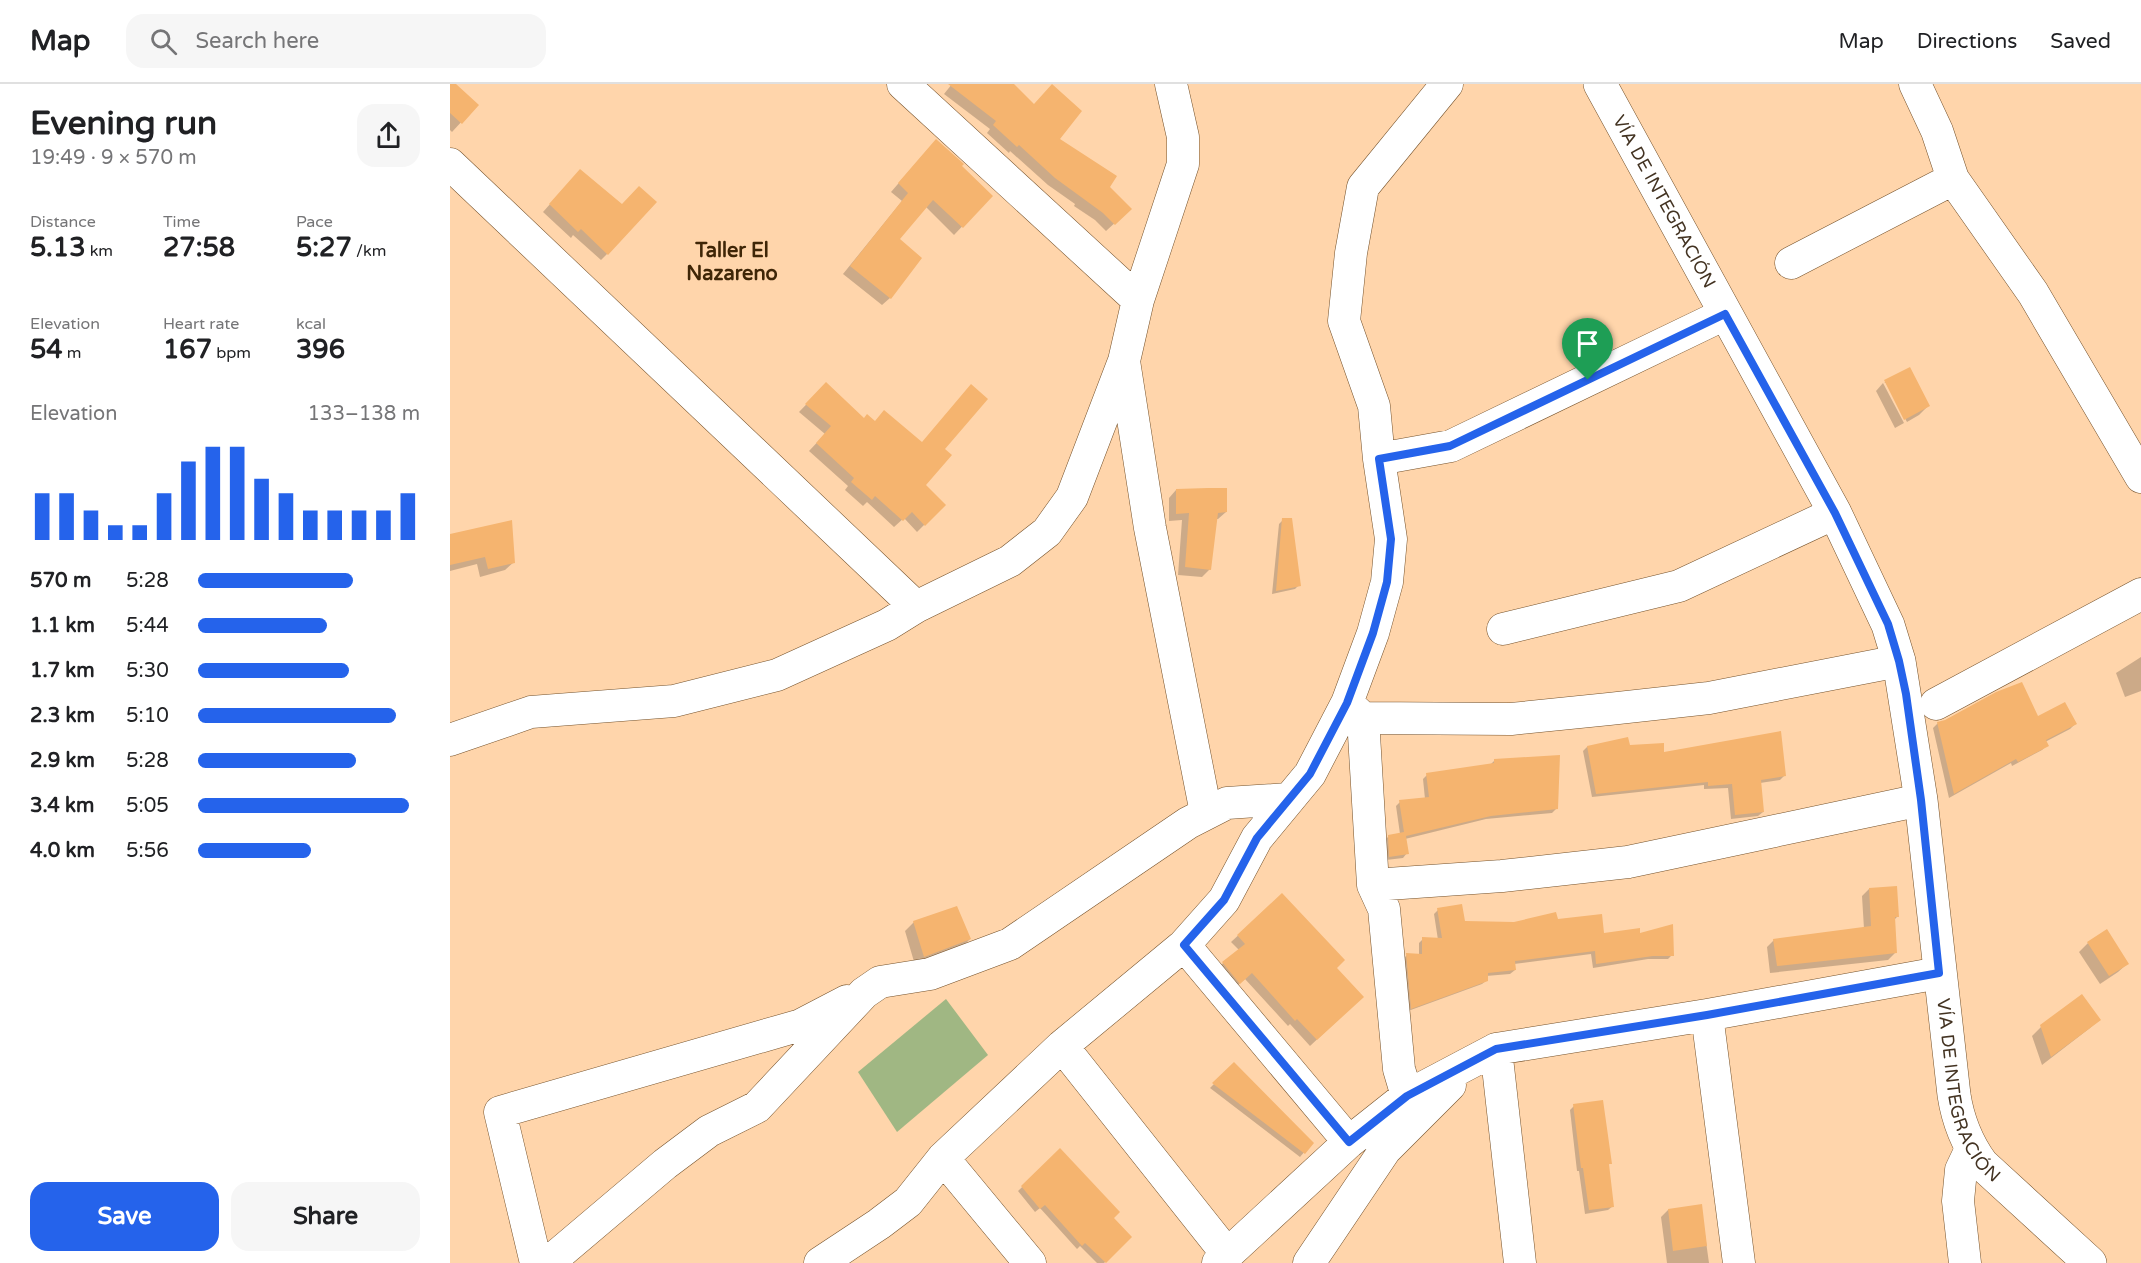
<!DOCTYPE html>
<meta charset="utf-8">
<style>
:root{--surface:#fff;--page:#f6f6f6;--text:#202124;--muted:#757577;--line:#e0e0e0;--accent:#2563eb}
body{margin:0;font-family:"Varela Round",sans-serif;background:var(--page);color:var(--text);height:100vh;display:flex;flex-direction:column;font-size:22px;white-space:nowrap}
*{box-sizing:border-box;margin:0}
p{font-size:20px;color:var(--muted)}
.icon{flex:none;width:33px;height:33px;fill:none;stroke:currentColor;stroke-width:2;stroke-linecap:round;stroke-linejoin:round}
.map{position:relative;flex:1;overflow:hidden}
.sheet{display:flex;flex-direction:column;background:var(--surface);width:450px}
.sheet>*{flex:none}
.pin{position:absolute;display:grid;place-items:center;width:51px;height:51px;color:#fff;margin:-62px -26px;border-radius:50% 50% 50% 0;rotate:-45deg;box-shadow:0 0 6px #0007}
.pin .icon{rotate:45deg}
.round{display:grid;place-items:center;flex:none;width:63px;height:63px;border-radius:18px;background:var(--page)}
.head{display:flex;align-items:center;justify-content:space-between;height:102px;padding:0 30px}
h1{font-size:33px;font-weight:700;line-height:45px}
.metrics{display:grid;grid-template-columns:repeat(3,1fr);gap:9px;height:102px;padding:6px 30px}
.metrics div{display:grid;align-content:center}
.metrics b{font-size:26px;font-weight:700}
.metrics small{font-size:16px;font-weight:400}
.metrics p{font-size:16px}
.chart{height:168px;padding:12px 30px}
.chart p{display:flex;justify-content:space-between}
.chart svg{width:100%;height:108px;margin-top:6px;stroke:var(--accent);stroke-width:6}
.button{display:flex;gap:12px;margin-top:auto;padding:12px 30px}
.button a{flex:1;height:69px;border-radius:18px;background:var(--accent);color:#fff;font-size:24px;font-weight:700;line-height:69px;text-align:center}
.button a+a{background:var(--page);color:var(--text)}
ul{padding:0 30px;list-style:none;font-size:20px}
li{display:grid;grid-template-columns:96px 72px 1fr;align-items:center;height:45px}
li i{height:15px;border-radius:8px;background:var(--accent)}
header{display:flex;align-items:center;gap:36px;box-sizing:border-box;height:84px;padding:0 30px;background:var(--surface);border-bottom:2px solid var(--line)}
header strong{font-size:28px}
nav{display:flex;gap:33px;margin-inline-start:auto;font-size:21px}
.search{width:420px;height:54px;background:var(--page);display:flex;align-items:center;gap:15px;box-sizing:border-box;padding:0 21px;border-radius:18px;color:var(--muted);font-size:22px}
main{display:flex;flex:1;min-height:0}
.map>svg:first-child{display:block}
</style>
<header>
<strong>Map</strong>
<div class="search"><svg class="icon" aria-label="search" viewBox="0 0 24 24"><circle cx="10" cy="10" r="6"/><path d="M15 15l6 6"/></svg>Search here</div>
<nav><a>Map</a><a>Directions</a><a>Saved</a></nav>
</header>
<main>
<section class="sheet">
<div class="head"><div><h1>Evening run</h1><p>19:49 · 9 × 570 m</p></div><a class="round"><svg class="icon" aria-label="share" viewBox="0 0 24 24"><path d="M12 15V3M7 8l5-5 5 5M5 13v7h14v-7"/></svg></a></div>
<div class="metrics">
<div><p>Distance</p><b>5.13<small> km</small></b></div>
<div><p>Time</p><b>27:58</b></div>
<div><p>Pace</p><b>5:27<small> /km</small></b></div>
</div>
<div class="metrics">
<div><p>Elevation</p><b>54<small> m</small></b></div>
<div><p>Heart rate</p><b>167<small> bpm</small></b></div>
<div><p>kcal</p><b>396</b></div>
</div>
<div class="chart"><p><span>Elevation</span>133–138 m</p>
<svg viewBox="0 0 160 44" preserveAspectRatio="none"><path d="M5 44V25M15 44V25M25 44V32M35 44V38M45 44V38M55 44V25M65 44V12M75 44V6M85 44V6M95 44V19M105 44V25M115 44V32M125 44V32M135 44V32M145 44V32M155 44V25"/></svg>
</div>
<ul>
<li><b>570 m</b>5:28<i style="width:70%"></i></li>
<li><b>1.1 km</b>5:44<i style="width:58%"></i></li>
<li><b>1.7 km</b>5:30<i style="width:68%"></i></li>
<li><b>2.3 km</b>5:10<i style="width:89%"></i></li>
<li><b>2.9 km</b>5:28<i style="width:71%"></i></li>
<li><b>3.4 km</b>5:05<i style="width:95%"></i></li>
<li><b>4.0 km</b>5:56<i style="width:51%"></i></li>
</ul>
<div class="button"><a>Save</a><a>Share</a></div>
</section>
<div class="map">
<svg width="1691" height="1179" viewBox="0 0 1691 1179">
<rect width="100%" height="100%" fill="#ffd5ab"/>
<!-- green -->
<path fill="#a0b783" d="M496 915 538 971 447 1048 408 988Z"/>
<!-- shadow -->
<path fill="#0003" d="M0 0H4L27 21 2 48 0 46Z
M502 0H561L608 56 680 125 656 147 645 136 624 122 625 120 598 101 560 67 559 69 537 49 540 45 494 10Z
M479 64 510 82 541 112 504 151 476 123 447 156 440 214 432 221 393 190 452 117 441 108Z
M124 93 172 122 157 170 151 176 123 151 121 154 93 128Z
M1459 285 1478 322 1469 331 1457 338 1436 299H1434Z
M1433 299 1454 339 1445 344 1426 307Z
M376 300 414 335 471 360 493 365 474 401 494 421 467 448 454 434 444 443 417 418 413 422 395 406 398 402 359 367 375 350 349 328Z
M726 406 776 428 768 435H765L760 485 752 493 728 491 732 436 719 437V414Z
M833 436 849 501 845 505 822 510 829 440Z
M0 452 64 478 55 486 30 493 27 480 0 487Z
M1691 573V607L1675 613 1666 589Z
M1587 634 1625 640 1620 645 1595 658 1597 661 1592 666 1562 682 1561 679 1499 714 1483 644 1488 639Z
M1137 663H1178L1334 692 1330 696 1310 699 1313 728 1308 732 1281 735 1278 704 1254 705V701L1142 713 1133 667Z
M1045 676 1106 725 1102 729 1036 735 955 755 957 769 953 774 936 776 935 756 939 752 950 750 946 722 950 718 975 715 973 695 977 691 1040 681Z
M1419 805 1447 833 1444 836 1445 869 1438 876 1320 889 1317 863 1324 856 1414 845 1412 812Z
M832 811 885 884 906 919 860 962 840 940 838 942 795 895 783 905 766 885 789 866 781 858Z
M988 826 1013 839 1064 840 1107 837 1153 851H1189L1222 871 1218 875H1198L1143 884 1141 870 1064 880 1065 886 1060 890 1036 892 1037 896 1032 900 958 927 953 875 957 871H969V859L973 855 988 856 984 830Z
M464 838 520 855 511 864 465 881 455 847Z
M1638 859 1677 880 1668 888 1650 900 1629 868Z
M1649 936 1640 944 1592 981 1582 952 1591 943Z
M784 980 862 1059 850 1073 760 1004Z
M1124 1022 1160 1079 1158 1082 1163 1122 1158 1126 1135 1130 1129 1087H1127L1120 1026Z
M610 1067 662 1134 680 1153 654 1179H647L630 1162 627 1165 590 1124 585 1128 568 1107Z
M1251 1122 1259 1179H1217L1211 1133 1218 1126Z"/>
<!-- building -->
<path fill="#f5b46f" d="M0 0H6L29 21 12 40 0 29Z
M498 0H564L584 20 602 0 632 27 610 55 667 92 660 103 682 125 665 141 653 129 605 94 569 61 567 63 543 41 546 37Z
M486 55 514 80 512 82 543 112 513 144 483 116 450 155 472 174 441 215 400 182 458 109 448 99Z
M130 85 172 120 189 102 207 118 158 171 131 145 128 148 99 120Z
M1460 283 1480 322 1454 336 1434 296Z
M376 298 414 334 417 330 425 337 434 326 472 358 521 300 538 315 495 365 502 371 476 401 496 421 475 442 462 428 453 437 425 412 422 416 401 398 404 394 366 359 381 342 355 320Z
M758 404H777V428L768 429 761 486 735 483 739 429 726 430V405Z
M832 434H842L851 502 826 507Z
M62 436 65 479 38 485 35 473 0 481V450Z
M1572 598 1588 632 1615 618 1627 640 1596 656 1599 662 1568 678 1566 675 1504 710 1487 638 1495 636 1546 608Z
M1331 647 1336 692 1311 696 1314 728 1285 731 1282 700 1258 702V698L1146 710 1137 662 1178 653 1180 661 1214 659V668Z
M1110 671 1108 725 1041 732 956 752 959 770 939 773 938 751 954 748 949 716 979 713 976 689 1044 679V675Z
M1447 802 1449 833H1445L1447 869 1327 882 1323 855 1421 842 1419 804Z
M832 809 895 876 887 884 914 913 867 956 847 935 845 937 802 889 790 900 772 878 795 860 787 851Z
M1012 820 1015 837 1064 838 1106 828 1108 835 1152 830 1154 849 1190 844V849L1223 840 1224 872H1203L1146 880 1145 867 1065 877 1066 886 1038 889V897L961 925 956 869 972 870V853L992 854 987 824Z
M507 822 521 855 474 873 463 837Z
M1657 845 1679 880 1659 892 1637 858Z
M1632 910 1651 936 1601 973 1590 941Z
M784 978 864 1059 855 1070 762 999Z
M1153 1016 1162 1080H1159L1164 1123 1139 1126 1133 1084H1131L1123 1020Z
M610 1064 670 1128 664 1134 682 1153 656 1179 635 1159 632 1162 595 1121 590 1125 571 1102Z
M1252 1120 1257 1162 1223 1167 1218 1125Z"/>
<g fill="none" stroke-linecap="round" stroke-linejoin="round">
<!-- street casing -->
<g stroke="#75522b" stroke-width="33">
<path id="street" d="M453 0 688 216
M1465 0 1487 47 1503 95 1583 209 1691 393
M0 80 466 523
M1341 179 1503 95
M674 277 700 444 756 729
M929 375 1001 362 1275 230
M1053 545 1229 502 1385 429
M1486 620 1691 510
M913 634 1061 635 1159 625 1259 614 1449 577
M0 656 81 628 224 617 327 591 437 541 466 523 560 477 597 448 622 413 674 277 688 216 733 80V53L721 0
M923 801 1052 792 1178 778 1471 716
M734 861 899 1058
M1257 931 1289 1179
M612 962 777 1170
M1046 965 1070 1179
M957 1012 949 985 934 825 923 801 913 634 897 619 923 549 937 498 941 455 929 375 924 322 894 237 901 169 913 103 997 0
M493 1074 580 1179
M86 1179 50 1028 351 941 397 917
M98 1179 215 1080 259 1047 307 1023 414 909 430 898 480 890 560 860 738 739 777 719 838 715
M370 1179 429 1140 458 1118 493 1074 612 962 734 861 774 816 807 754 860 690 897 619
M768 1179 899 1058 957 1012 1046 965 1257 931 1489 889
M859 1179 935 1066 1000 1001
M1515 1179 1508 1117 1511 1086 1521 1065"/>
</g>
<!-- secondary casing -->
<g stroke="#75522b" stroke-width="34">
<g id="secondary">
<path id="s1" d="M1150 0 1385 429 1438 541 1449 577 1471 716 1504 1011C1508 1037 1516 1058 1532 1080L1640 1179"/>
</g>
</g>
<!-- street -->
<use href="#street" stroke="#fff" stroke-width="32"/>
<!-- secondary -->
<use href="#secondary" stroke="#fff" stroke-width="33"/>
</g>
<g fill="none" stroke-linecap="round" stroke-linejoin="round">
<!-- route casing -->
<g stroke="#fff" stroke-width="12">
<path id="route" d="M1275 230 1385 429 1438 540 1449 577 1456 610 1471 716 1489 889 1257 931 1046 965 957 1012 899 1058 734 861 774 816 807 754 860 690 897 619 923 549 937 498 941 455 929 375 1000 362Z"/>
</g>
<!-- route -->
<use href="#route" stroke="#2563eb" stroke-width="8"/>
</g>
<g text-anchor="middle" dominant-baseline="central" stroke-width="4.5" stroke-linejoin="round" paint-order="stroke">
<!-- street labels -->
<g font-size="18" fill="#433322" stroke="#ffd5ab">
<text stroke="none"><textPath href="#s1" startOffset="134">VÍA DE INTEGRACIÓN</textPath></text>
<text stroke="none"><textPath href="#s1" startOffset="1088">VÍA DE INTEGRACIÓN</textPath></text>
</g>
<!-- neighbourhood labels -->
<g font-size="20" font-weight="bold" fill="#3f2607" stroke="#ffd5ab">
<text x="282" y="167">Taller El<tspan x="282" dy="23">Nazareno</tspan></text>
</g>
</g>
</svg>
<div class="pin" style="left:1138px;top:296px;background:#1e9e55"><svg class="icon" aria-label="arrive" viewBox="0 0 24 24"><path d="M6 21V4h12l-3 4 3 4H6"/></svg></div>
</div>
</main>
